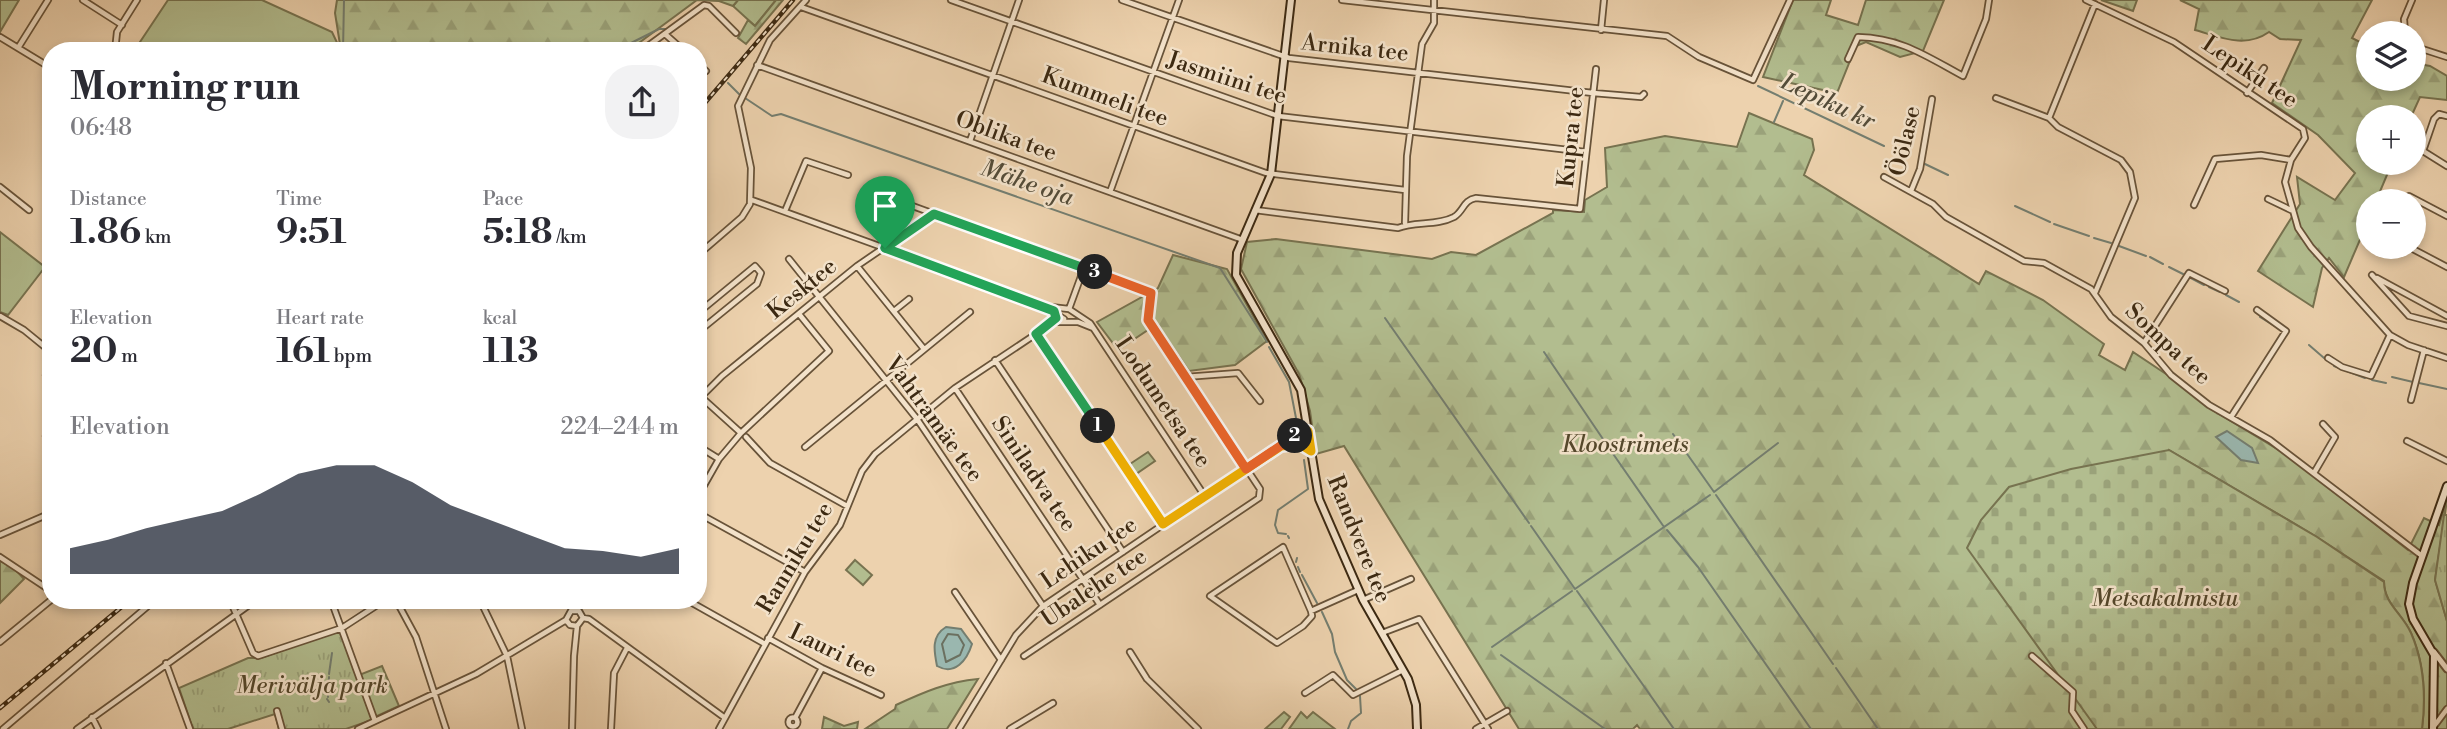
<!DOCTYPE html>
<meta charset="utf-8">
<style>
:root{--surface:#fff;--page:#f2f2f3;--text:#2b2b33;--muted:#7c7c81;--accent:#111827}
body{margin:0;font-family:"Libre Bodoni",serif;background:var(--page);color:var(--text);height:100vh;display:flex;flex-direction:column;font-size:26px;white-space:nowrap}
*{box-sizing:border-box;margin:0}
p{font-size:23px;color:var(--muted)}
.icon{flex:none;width:38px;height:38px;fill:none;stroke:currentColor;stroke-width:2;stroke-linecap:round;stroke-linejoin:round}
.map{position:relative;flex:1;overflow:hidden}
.side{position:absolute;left:42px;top:42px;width:665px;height:567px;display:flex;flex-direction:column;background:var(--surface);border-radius:28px;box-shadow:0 4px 10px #0003}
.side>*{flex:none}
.tools{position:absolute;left:2356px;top:21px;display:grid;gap:14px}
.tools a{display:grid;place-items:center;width:70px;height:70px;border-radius:50%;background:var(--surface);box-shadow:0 4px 10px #0003;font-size:35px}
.pin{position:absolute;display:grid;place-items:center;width:60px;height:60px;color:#fff;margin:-72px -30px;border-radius:50% 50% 50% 0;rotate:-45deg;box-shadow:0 0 7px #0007}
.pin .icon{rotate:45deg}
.km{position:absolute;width:35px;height:35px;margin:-18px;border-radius:50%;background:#222;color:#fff;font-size:19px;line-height:35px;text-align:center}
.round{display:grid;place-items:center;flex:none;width:74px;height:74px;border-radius:28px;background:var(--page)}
.overview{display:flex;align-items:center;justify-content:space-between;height:119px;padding:0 28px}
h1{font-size:38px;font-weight:700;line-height:52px}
.figures{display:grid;grid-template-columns:repeat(3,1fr);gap:10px;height:119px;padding:7px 28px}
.figures div{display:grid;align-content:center}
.figures b{font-size:35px;font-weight:700}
.figures small{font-size:19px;font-weight:400}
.figures p{font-size:19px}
.chart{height:196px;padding:14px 28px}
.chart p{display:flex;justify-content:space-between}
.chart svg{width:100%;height:126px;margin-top:7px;fill:var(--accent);opacity:.7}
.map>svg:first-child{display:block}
</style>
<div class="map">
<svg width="2447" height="729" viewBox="0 0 2447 729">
<defs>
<pattern id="forest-firs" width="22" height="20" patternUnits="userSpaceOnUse" patternTransform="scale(1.75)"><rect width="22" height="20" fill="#b2bd8f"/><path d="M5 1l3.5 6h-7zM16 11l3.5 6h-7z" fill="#9aa27a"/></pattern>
<pattern id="cemetery-stones" width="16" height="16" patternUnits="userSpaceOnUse" patternTransform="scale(1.75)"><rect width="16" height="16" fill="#b2bd8f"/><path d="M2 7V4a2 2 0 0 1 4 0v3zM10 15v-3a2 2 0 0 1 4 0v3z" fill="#9aa27a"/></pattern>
<pattern id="park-tufts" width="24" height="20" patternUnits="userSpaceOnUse" patternTransform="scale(1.75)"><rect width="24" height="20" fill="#b2bd8f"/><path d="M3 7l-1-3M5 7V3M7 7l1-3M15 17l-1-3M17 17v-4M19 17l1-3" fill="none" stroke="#9aa27a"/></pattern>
</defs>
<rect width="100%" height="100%" fill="#edd2ae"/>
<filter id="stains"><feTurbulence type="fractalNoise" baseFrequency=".00286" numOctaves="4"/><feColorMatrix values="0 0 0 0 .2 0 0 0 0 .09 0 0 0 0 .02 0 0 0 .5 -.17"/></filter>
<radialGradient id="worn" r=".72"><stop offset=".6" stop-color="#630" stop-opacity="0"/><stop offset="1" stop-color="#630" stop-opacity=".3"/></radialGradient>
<!-- grass -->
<path fill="#b2bd8f" stroke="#777350" stroke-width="2" d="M0 0H19L0 32Z
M168 0H262L332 32 341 51H134Z
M738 0H776L755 26 733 6Z
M0 232 45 267 8 315 0 312Z
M1148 452 1155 461 1136 474 1130 464Z
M855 560 872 575 863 585 846 570Z
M382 666 399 706 375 717 359 675Z
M1301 712 1307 718 1313 712 1335 729H1289Z"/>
<!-- forest -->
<path fill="url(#forest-firs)" stroke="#777350" stroke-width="2" d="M337 0H738L733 6 719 1 697 0 628 51H341L335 13Z
M776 0H783L746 44 738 38 748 20 755 26Z
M1793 0H1831L1826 15 1858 25 1866 0H1944L1923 51 1900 57 1866 42 1856 46 1837 93 1763 77Z
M2101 0H2137L2133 11Z
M2180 0H2372L2352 38 2368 46V79H2413V63L2430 66 2447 76V100L2420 97 2411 117H2368V163H2392L2376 201H2368V221L2344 277 2329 258 2322 268 2313 307 2258 271 2300 204 2297 177 2335 200 2355 173 2318 135 2272 103 2301 40 2280 39 2269 32C2245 49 2220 37 2195 30L2199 9Z
M1749 113 1812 139 1814 150 1804 175 1979 284 1986 271 2043 300 2104 344 2099 355 2125 370 2133 352 2187 388 2206 406 2287 455 2408 550 2424 518 2439 525 2447 500 2435 580 2447 621V729H2422C2426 697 2424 662 2411 633 2402 613 2384 604 2384 581L2317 537 2169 450 2093 722 2097 729H1640L1637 725 1633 729H1519L1344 446 1316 454 1310 411 1299 374 1241 269 1247 242 1276 239 1432 259 1451 252 1476 255 1553 213V210L1584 212 1585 200 1607 187 1605 148 1665 136 1737 147Z
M1173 255 1227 269 1267 341 1235 365 1189 371 1157 324 1118 350 1097 322 1158 288Z
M0 561 14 568 24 579 0 603Z
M978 679 947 729H865L895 709 896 705C924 692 947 682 978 679Z
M824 717 844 726 858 722 857 729H822Z"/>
<!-- cemetery -->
<path fill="url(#cemetery-stones)" stroke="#777350" stroke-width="2" d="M2169 450 2317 537 2384 582C2384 604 2402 613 2411 633 2424 663 2426 697 2422 729H2097L1967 548 1981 520 2009 487 2071 469Z"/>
<!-- park -->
<path fill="url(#park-tufts)" stroke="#777350" stroke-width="2" d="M2444 515H2447V621L2435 580Z
M340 630 372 720 346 729H279L275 714 228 729H193L179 688 248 658H261Z
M1284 712 1290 717 1281 729H1265Z"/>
<!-- water -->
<path fill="#9ab7af" stroke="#747e70" stroke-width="2" d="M2227 431 2252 448 2258 463 2241 460 2216 437Z
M946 627 961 629 972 644C967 660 955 676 937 666 934 651 931 636 946 627Z"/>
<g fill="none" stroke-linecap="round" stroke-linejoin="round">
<!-- shore -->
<path stroke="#6b7060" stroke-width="2" d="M948 634 958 635 964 645 960 655 946 662 942 644Z"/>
<!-- stream -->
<path stroke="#747e70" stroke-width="2" d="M343 51 344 0
M615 51 659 29H668
M728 83 739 94
M1758 86 1884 146
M745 98 772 116 781 114 1220 268 1267 342
M1774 122 1783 101
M1925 164 1948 175
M2015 206 2050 222
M2054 224 2089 236
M2094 238 2111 243
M2119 246 2146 256
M2150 257 2163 264
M2169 267 2183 274
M2189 277 2204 285
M2209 287 2220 292
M2226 295 2239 302
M2260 317 2281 330
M1385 318 1529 523
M2309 345 2324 358
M1269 347 1289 382 1296 418
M1544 352 1607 445
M2334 366 2365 378
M2392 377 2413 382
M2372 380 2386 383
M2419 383 2447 389
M1673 434 1714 492 1778 443
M1609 448 1664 527
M1716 495 1833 664
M1531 526 1575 589 1710 495
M1667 530 1698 567 1811 729
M1286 534 1278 533 1275 525 1278 510 1308 489 1304 460
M1288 536 1289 538
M1296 562 1297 558
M1298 567 1300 572
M1302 575 1317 603
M1577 591 1674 729
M1322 612 1332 634 1335 652 1347 680 1356 689
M1492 647 1572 591
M1501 655 1605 729
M1836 668 1878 729
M329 674 332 653
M328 697 329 677
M327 699 329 702
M1348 729 1351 721 1361 713 1360 696
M2029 729H2030"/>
<!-- minor casing -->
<g stroke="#685339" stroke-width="8">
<path id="minor" d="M83 0 122 25
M951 0 1278 116 1586 152
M1122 0 1289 58 1593 93 1641 97 1644 94
M1342 0 1667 36 1699 57 1753 80 1790 0
M2086 0 2174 42 2303 129 2305 138 2291 160 2285 182 2298 228 2311 247 2390 335 2408 345 2447 358
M801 7 1266 173 1405 190
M1601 30 1604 0
M2405 33 2404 19 2412 0
M665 34 684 51
M0 37 51 68
M2413 46 2447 57
M18 48 48 0
M115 51 117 32 137 0
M641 51 704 5 709 6 736 33
M1848 59 1858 37C1901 38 1926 56 1963 76L1986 19 1989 0
M698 64 706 71
M757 65 1243 240
M2247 93 2264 68
M1996 98 2049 118 2058 127 2121 160 2130 172 2135 198 2095 293
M2447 116 2439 114 2434 119 2423 151 2447 166
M2049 118 2095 4
M970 141 1019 0
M1884 177 1933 204 1946 217 2024 261 2044 263 2091 289 2111 317 2144 343 2171 375 2209 405 2270 440 2422 556
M0 187 29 210
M866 189 1151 293 1148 320 1260 489 1259 498 1024 656
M1911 191 1920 169 1932 99
M1110 192 1179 0
M2268 199 2293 211
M752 200 1042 305 1064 319
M2400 201 2409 196 2447 216
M2194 205 2215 159 2261 155 2291 160
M1255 210 1398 228C1414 221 1437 226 1454 217 1464 211 1463 200 1476 198L1580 209 1596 69
M785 211 806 161 848 175
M1405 223 1407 156 1422 44 1434 23V0
M2409 247 2447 267
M698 255 742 217 750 204 751 168 738 106 770 40 806 0
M789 259 917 419 1043 606
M857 266 924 349
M2372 275 2409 316 2447 326
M2377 278 2447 316
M1051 307 1069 309 1090 323 1204 495
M1069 309 1084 268
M894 311 909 299
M698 313 755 266 761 273 757 284 698 332
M0 316 24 330 51 352
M1036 334 1163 524
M2144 343 2189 273 2225 291
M2328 358 2342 367 2371 376 2390 335
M995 360 1123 552
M46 375 51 368
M1185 377 1238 373 1260 401
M955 388 1100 605
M700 396 741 433
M698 400 722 376 857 266 933 214
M2411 400 2424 350
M2231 417 2286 331 2257 310
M46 436 51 440
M746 437 770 463 847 506
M2407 441 2447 461
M698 446 719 459
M1282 446 1309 438
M805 447 970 312
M2314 473 2335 437 2323 424
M698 496 719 459 741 433 829 351 799 314
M698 513 805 572
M0 535 51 513
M0 557 51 591
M955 592 1001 660
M230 600 253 653 258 656 342 628 385 600
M331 600 375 721
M396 600 416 637 446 729
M480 600 507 656 522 729
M687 600 765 644
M1363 600 1411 579
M571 611H579L583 618 577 626 574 656 572 729
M1311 611 1312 616 1303 626 1277 643 1210 596 1283 547 1311 611 1358 590
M583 618 589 619 725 718
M566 620 577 600
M566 620 570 625 577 626
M1382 633 1419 619 1488 729
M768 638 822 668 881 695
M0 642 51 600
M1130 652 1147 679 1198 729
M2032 656 2073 692 2072 711 2084 729
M166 663 190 729
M1305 693 1333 675 1353 695 1403 670
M277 711 282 729
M92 717 98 729
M788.5 722a4.5 4.5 0 1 1 9 0a4.5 4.5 0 1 1-9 0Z
M795 718 822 668
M2435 725 2447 709
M3 729 155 600
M77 729 256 600
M358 729 476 674 566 620
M611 729 614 673 627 648
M719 729 805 572 840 525 862 471 875 454 955 388 1054 322H1078L1093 328
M959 729 1016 635 1043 606 1297 434 1308 431
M1010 729 1053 703
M1476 729 1507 711"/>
</g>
<!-- tertiary casing -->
<g stroke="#685339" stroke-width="9">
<path id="tertiary" d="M2434 652 2447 669"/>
</g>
<!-- secondary casing -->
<g stroke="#3c2912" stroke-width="10">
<path id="secondary" d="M1291 0 1271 174 1237 253 1236 275 1301 390 1319 499 1363 600 1408 679 1416 705 1417 729
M1291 443 1300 444 1310 451
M2433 729 2434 655 2413 619 2409 604 2413 583 2447 486"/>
</g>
<!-- minor -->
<use href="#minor" stroke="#f3e2ca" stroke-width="4.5"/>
<!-- tertiary -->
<use href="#tertiary" stroke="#f3e2ca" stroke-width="5"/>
<!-- secondary -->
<use href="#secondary" stroke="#f3e2ca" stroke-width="6"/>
<!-- rail casing -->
<g stroke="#3c2912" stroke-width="4.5">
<path id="rail" d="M698 111 793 0
M0 708 130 600"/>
</g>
<!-- rail -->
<use href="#rail" stroke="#f3e2ca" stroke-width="2" stroke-dasharray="5" stroke-linecap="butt"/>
</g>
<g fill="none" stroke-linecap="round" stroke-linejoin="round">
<!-- split-1 casing -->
<g stroke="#fff" stroke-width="14">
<path id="split-1" d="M885 248 1054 311 1056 318 1036 334 1098 426"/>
</g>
<!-- split-2 casing -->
<g stroke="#fff" stroke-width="14">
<path id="split-2" d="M1098 426 1163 524 1281 446 1300 444 1311 451 1308 431 1295 436"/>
</g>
<!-- split-3 casing -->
<g stroke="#fff" stroke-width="14">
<path id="split-3" d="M1095 272 1151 293 1148 320 1246 469 1295 436"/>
</g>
<!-- split-4 casing -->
<g stroke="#fff" stroke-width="14">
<path id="split-4" d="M885 248 934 214 1095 272"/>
</g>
<!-- split-1 -->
<use href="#split-1" stroke="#22a559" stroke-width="9"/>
<!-- split-2 -->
<use href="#split-2" stroke="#f5b400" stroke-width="9"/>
<!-- split-3 -->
<use href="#split-3" stroke="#f0652b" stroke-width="9"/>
<!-- split-4 -->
<use href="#split-4" stroke="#22a559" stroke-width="9"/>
</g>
<g text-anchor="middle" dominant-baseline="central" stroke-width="5" stroke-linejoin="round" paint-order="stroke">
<!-- street labels -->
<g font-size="23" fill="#3c2912" stroke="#f3e2ca">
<text transform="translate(1355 48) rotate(6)">Arnika tee</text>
<text transform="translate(2250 72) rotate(34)">Lepiku tee</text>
<text transform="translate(1227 78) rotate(18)">Jasmiini tee</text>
<text transform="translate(1105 97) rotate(20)">Kummeli tee</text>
<text transform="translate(1006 136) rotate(20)">Oblika tee</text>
<text transform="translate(1571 137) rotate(-84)">Kupra tee</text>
<text transform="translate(1905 141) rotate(-77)">Öölase</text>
<text transform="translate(802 289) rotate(-39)">Kesktee</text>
<text transform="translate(2168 344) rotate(43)">Sompa tee</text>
<text transform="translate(1163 402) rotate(56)">Lodumetsa tee</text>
<text transform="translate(934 419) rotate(54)">Vahtramäe tee</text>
<text transform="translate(1034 474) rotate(56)">Siniladva tee</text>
<text transform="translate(1359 539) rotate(68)">Randvere tee</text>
<text transform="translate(1089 553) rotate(-34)">Lehiku tee</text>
<text transform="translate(795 558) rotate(-59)">Ranniku tee</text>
<text transform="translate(1094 588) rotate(-34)">Ubalehe tee</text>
<text transform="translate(833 651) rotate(26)">Lauri tee</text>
</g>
<!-- park labels -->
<g font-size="23" font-style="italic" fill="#54472b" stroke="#f3e2ca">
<text x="1625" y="445">Kloostrimets</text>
<text x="2165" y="599">Metsakalmistu</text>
<text x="312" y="686">Merivälja park</text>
</g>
<!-- water labels -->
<g font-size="24" font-style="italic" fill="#544c39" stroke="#f3e2ca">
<text transform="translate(1828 102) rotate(25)">Lepiku kr</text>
<text transform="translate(1027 183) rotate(19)">Mähe oja</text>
</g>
</g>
<rect width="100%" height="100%" filter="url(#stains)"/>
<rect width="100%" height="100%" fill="url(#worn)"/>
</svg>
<div class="tools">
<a><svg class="icon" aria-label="layers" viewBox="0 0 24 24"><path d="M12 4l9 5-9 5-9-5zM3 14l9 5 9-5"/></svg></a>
<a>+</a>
<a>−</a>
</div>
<div class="pin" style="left:885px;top:248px;background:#1e9e55"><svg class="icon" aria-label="arrive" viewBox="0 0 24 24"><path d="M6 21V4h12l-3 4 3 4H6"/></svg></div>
<b class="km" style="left:1098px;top:426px">1</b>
<b class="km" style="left:1295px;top:436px">2</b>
<b class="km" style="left:1095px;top:272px">3</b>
<section class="side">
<div class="overview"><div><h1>Morning run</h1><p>06:48</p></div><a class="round"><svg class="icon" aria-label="share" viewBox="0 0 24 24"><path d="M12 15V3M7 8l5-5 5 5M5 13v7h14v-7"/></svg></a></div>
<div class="figures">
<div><p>Distance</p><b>1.86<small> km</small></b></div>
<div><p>Time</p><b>9:51</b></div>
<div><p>Pace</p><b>5:18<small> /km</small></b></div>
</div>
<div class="figures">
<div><p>Elevation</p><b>20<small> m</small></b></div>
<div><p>Heart rate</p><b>161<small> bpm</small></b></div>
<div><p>kcal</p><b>113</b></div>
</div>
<div class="chart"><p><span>Elevation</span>224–244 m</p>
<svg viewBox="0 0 160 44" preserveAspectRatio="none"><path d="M0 44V35L10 32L20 28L30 25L40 22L50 16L60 9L70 6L80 6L90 12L100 20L110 25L120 30L130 35L140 36L150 38L160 35V44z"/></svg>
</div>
</section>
</div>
